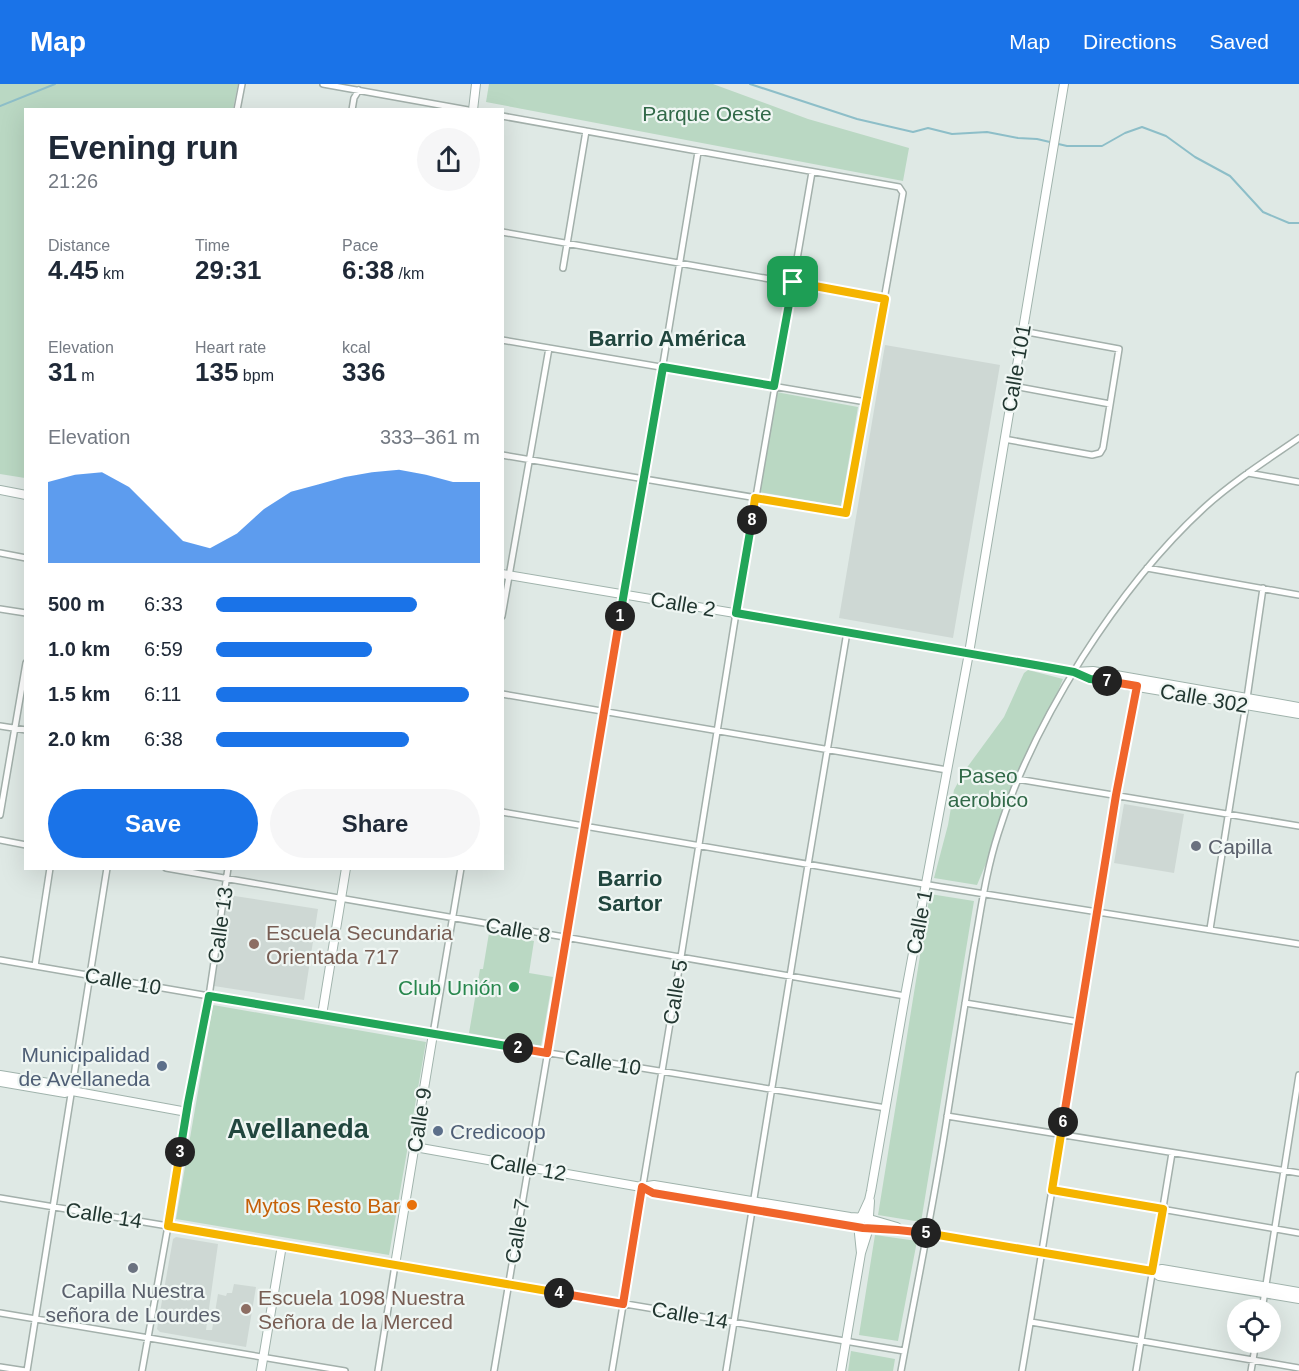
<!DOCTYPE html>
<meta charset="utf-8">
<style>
:root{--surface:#fff;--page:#f6f6f7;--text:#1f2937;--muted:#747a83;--accent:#1a73e8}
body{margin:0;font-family:Helvetica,sans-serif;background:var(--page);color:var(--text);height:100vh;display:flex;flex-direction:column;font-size:22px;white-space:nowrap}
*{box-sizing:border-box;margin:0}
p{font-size:20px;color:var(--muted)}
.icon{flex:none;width:33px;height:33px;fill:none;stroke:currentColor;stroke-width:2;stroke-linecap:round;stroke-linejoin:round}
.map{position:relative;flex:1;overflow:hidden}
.details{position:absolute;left:24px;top:24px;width:480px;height:762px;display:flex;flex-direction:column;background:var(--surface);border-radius:0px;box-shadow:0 6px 24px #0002}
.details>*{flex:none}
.tools{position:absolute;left:1227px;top:1215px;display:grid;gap:12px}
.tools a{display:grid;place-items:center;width:54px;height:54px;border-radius:50%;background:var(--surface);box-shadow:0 6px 24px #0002;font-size:30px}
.pin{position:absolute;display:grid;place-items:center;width:51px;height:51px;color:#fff;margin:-26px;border-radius:12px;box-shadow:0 3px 9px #0006}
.km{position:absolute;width:30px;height:30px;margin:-15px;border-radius:50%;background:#222;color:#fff;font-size:16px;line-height:30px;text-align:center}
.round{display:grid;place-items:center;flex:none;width:63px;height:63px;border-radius:32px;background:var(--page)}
.headline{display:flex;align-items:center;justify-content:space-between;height:102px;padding:0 24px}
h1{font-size:33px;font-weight:600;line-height:45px}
.figures{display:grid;grid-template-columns:repeat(3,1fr);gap:9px;height:102px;padding:6px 24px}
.figures div{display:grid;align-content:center}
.figures b{font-size:26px;font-weight:600}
.figures small{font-size:16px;font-weight:400}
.figures p{font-size:16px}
.chart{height:168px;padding:12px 24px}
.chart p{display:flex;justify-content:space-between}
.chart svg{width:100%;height:108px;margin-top:6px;fill:var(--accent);opacity:.7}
.cta{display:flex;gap:12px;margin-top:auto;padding:12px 24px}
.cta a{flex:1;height:69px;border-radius:36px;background:var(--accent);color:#fff;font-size:24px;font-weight:600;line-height:69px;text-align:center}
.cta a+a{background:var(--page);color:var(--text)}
ul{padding:0 24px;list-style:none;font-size:20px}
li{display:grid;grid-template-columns:96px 72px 1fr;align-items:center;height:45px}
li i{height:15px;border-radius:8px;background:var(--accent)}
header{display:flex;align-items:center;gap:36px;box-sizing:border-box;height:84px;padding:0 30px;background:var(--accent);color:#fff}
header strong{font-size:28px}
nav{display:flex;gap:33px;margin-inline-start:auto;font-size:21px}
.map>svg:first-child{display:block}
</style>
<header>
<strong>Map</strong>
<nav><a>Map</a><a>Directions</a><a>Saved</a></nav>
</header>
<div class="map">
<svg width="1299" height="1287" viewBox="0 0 1299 1287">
<rect width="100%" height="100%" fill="#dfe9e5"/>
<!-- built -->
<path fill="#ced8d4" d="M885 261 1000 281 953 554 839 534Z
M1124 720 1184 730 1174 789 1114 779Z
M228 811 318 825 304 916 214 902Z
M176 1153 218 1160 206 1246H212L218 1210 226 1212 227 1209H232L234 1200 256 1203 246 1263 160 1248 157 1245 173 1155Z"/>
<!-- green -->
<path fill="#bad8c3" d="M0 0H238L233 25 26 26 25 394 0 390Z
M489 0H713L808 35 909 64 903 97 486 18Z
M776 308 858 323 841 422 759 408Z
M1028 586 1063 595 977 801 934 794 948 741 954 706 963 689 1004 633 1024 589Z
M930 810 974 817 921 1138 878 1131Z
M489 849 534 857 529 889 553 893 541 962 469 949 480 885H483Z
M213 921 426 958 389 1171 176 1135Z
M875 1151 917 1157 898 1257 859 1251Z
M851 1267 895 1275 893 1287H848Z"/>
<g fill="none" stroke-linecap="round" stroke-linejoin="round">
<!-- stream -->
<path stroke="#8dbec8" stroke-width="2" d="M750 0 857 35 913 48 928 44 952 50 987 48 1018 54 1037 55 1067 62H1102L1125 49 1142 43 1166 52 1195 73 1230 92 1263 128 1289 139H1299
M0 22 55 0"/>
<!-- street casing -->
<g stroke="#a3b0ab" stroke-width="8">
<path id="street" d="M323 0 468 26
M237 26 242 0
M352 26 354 14 359 6
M502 32 899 103 903 109 846 429 502 371
M502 148 884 215
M563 184 586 47
M502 256 866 318
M1013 302 1110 320
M1004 355 1092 371 1100 369 1103 364 1119 265 1022 247
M1248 389 1299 398
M0 469 26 474
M1147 484 1299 511
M0 525 26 529
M502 532 549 264
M502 610 947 686
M0 642 26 646
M1017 695 1299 742
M502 728 941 803 1299 860
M0 731 26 579
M0 756 26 761
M166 784 905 912
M461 784 433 950 886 1024
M1210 845 1247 614 1263 504
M0 876 209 912 228 784
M35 882 50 784
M965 919 1079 938
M947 1032 1299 1089
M1052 1106 1299 1149
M0 1114 168 1142 142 1287
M1262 1226 1299 991
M0 1229 345 1287
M1031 1238 1299 1284
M0 1283 26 1287
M27 1287 107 784
M378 1287 395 1181 904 1267
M494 1287 567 854 603 628 644 395 698 68
M612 1287 681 873 736 529 812 88
M726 1287 808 781 847 548
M901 1287C917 1200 935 1114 948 1027 957 972 965 918 974 864 981 826 986 787 998 750 1017 688 1047 630 1082 574 1117 519 1157 467 1205 423 1234 397 1267 376 1299 354
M1022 1287C1061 1059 1094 830 1137 602
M1136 1287 1172 1069
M1251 1287 1256 1258"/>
</g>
<!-- secondary casing -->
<g stroke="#a0b3ac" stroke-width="10">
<path id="secondary" d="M473 26 476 0
M0 406 26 411
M502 490 847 548 1074 588 1093 587 1299 623
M1078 589 1090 595 1299 630
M209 912 433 950 395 1181 168 1142 188 1019Z
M322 931 346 784
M0 991 67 1002 72 1007
M0 998 65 1009 72 1007 187 1028
M415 1063 641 1103 653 1109 863 1144 912 1147 1152 1187 1162 1185 1299 1208
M641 1103 654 1101 850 1133 866 1134 897 1143
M861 1169 858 1140 869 1116 871 1107 905 912 969 569 1064 0
M1152 1187 1159 1192 1299 1215
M261 1287 282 1161
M841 1287 861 1169 868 1147 870 1117"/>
</g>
<!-- street -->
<use href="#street" stroke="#fff" stroke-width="5"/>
<!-- secondary -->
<use href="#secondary" stroke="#fff" stroke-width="8"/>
</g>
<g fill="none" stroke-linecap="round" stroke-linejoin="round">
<!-- split-1 casing -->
<g stroke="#fff" stroke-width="12">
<path id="split-1" d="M620 532 663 283 774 302 793 198"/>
</g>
<!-- split-2 casing -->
<g stroke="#fff" stroke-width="12">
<path id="split-2" d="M518 964 547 969 620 532"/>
</g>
<!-- split-3 casing -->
<g stroke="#fff" stroke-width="12">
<path id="split-3" d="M180 1068 188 1019 209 912 518 964"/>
</g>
<!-- split-4 casing -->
<g stroke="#fff" stroke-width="12">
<path id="split-4" d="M180 1068 168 1142 559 1209"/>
</g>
<!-- split-5 casing -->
<g stroke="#fff" stroke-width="12">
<path id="split-5" d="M559 1209 623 1220 642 1103 653 1109 863 1144 898 1146 926 1149"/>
</g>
<!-- split-6 casing -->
<g stroke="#fff" stroke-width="12">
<path id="split-6" d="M926 1149 1152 1187 1163 1125 1052 1106 1063 1038"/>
</g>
<!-- split-7 casing -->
<g stroke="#fff" stroke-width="12">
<path id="split-7" d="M1063 1038 1116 711 1137 602 1107 597"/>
</g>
<!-- split-8 casing -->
<g stroke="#fff" stroke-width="12">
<path id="split-8" d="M752 436 736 529 1041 582 1074 588 1090 595 1107 597"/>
</g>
<!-- split-9 casing -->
<g stroke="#fff" stroke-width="12">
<path id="split-9" d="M752 436 755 414 846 429 885 215 793 198"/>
</g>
<!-- split-1 -->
<use href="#split-1" stroke="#22a559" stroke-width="8"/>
<!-- split-2 -->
<use href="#split-2" stroke="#f0652b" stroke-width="8"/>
<!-- split-3 -->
<use href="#split-3" stroke="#22a559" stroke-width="8"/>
<!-- split-4 -->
<use href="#split-4" stroke="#f5b400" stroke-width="8"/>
<!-- split-5 -->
<use href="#split-5" stroke="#f0652b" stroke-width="8"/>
<!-- split-6 -->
<use href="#split-6" stroke="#f5b400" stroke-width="8"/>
<!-- split-7 -->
<use href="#split-7" stroke="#f0652b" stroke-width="8"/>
<!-- split-8 -->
<use href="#split-8" stroke="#22a559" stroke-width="8"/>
<!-- split-9 -->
<use href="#split-9" stroke="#f5b400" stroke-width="8"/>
</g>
<!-- markers -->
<g fill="#6b7280" stroke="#eff6f3" stroke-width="2">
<circle cx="1196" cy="762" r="6"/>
<circle cx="133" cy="1184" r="6"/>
</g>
<g fill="#8d6e63" stroke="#eff6f3" stroke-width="2">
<circle cx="254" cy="860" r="6"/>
<circle cx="246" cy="1225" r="6"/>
</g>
<circle fill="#2e9e5b" stroke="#eff6f3" stroke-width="2" cx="514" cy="903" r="6"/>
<g fill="#5c6f8a" stroke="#eff6f3" stroke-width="2">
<circle cx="162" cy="982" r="6"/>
<circle cx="438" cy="1047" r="6"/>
</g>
<circle fill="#e8710a" stroke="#eff6f3" stroke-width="2" cx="412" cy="1121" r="6"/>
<g text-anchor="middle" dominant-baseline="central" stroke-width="4.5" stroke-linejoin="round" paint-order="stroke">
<!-- park labels -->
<g font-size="21" fill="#316948" stroke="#eff6f3">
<text x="707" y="29">Parque Oeste</text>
<text x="988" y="691">Paseo<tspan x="988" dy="24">aerobico</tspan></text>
</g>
<!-- street labels -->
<g font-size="21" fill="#223731" stroke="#eff6f3">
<text transform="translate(1016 284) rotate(-80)">Calle 101</text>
<text transform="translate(683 520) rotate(10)">Calle 2</text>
<text transform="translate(1204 614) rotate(10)">Calle 302</text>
<text transform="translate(919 838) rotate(-79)">Calle 1</text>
<text transform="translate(220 841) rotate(-82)">Calle 13</text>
<text transform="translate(518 846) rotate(10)">Calle 8</text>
<text transform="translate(123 897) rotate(10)">Calle 10</text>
<text transform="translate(675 908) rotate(-81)">Calle 5</text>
<text transform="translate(603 978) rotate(9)">Calle 10</text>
<text transform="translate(419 1036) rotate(-81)">Calle 9</text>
<text transform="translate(528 1083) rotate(10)">Calle 12</text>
<text transform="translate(104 1131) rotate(9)">Calle 14</text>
<text transform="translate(517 1147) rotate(-81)">Calle 7</text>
<text transform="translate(690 1231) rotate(10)">Calle 14</text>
</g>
<!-- worship labels -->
<g font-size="21" fill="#5b616d" stroke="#eff6f3" text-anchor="start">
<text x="1208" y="762">Capilla</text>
<text x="133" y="1206" text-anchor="middle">Capilla Nuestra<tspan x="133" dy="24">señora de Lourdes</tspan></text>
</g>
<!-- education labels -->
<g font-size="21" fill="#785e54" stroke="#eff6f3" text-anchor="start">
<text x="266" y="848">Escuela Secundaria<tspan x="266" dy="24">Orientada 717</tspan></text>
<text x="258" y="1213">Escuela 1098 Nuestra<tspan x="258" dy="24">Señora de la Merced</tspan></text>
</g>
<!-- leisure labels -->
<g font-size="21" fill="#27864d" stroke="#eff6f3" text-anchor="end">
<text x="502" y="903">Club Unión</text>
</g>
<!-- service labels -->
<g font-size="21" fill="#4e5e75" stroke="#eff6f3" text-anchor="end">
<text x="150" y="970">Municipalidad<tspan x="150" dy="24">de Avellaneda</tspan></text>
<text x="450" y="1047" text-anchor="start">Credicoop</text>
</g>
<!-- food labels -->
<g font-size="21" fill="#c56008" stroke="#eff6f3" text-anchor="end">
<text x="400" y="1121">Mytos Resto Bar</text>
</g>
<!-- neighbourhood labels -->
<g font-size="22" font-weight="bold" fill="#21463e" stroke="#eff6f3">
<text x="667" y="254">Barrio América</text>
<text x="630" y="794">Barrio<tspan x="630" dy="25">Sartor</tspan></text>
</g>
<!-- district labels -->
<g font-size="27" font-weight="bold" fill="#21463e" stroke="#eff6f3">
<text x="298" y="1045">Avellaneda</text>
</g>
</g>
</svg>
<div class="tools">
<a><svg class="icon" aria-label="locate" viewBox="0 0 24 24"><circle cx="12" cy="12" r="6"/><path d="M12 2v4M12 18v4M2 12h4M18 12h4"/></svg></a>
</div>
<div class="pin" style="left:793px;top:198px;background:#1e9e55"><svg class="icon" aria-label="arrive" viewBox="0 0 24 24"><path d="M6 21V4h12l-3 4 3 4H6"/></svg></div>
<b class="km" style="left:620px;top:532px">1</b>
<b class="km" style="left:518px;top:964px">2</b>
<b class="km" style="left:180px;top:1068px">3</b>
<b class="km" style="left:559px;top:1209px">4</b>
<b class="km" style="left:926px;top:1149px">5</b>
<b class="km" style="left:1063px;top:1038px">6</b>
<b class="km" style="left:1107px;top:597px">7</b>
<b class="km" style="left:752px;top:436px">8</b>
<section class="details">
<div class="headline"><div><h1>Evening run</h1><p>21:26</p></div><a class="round"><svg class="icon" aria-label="share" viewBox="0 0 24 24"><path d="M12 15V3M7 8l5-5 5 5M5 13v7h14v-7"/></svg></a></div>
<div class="figures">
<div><p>Distance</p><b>4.45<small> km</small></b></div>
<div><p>Time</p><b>29:31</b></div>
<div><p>Pace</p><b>6:38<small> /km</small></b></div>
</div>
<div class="figures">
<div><p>Elevation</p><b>31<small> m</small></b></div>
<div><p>Heart rate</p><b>135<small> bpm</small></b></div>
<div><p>kcal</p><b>336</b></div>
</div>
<div class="chart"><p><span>Elevation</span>333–361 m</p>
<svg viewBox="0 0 160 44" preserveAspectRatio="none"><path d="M0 44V11L10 8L20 7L30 13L40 24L50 35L60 38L70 32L80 22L90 15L100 12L110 9L120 7L130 6L140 8L150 11L160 11V44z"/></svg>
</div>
<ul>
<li><b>500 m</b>6:33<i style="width:76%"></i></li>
<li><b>1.0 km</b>6:59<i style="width:59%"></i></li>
<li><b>1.5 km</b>6:11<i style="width:96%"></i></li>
<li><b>2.0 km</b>6:38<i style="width:73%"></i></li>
</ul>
<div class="cta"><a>Save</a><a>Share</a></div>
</section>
</div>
